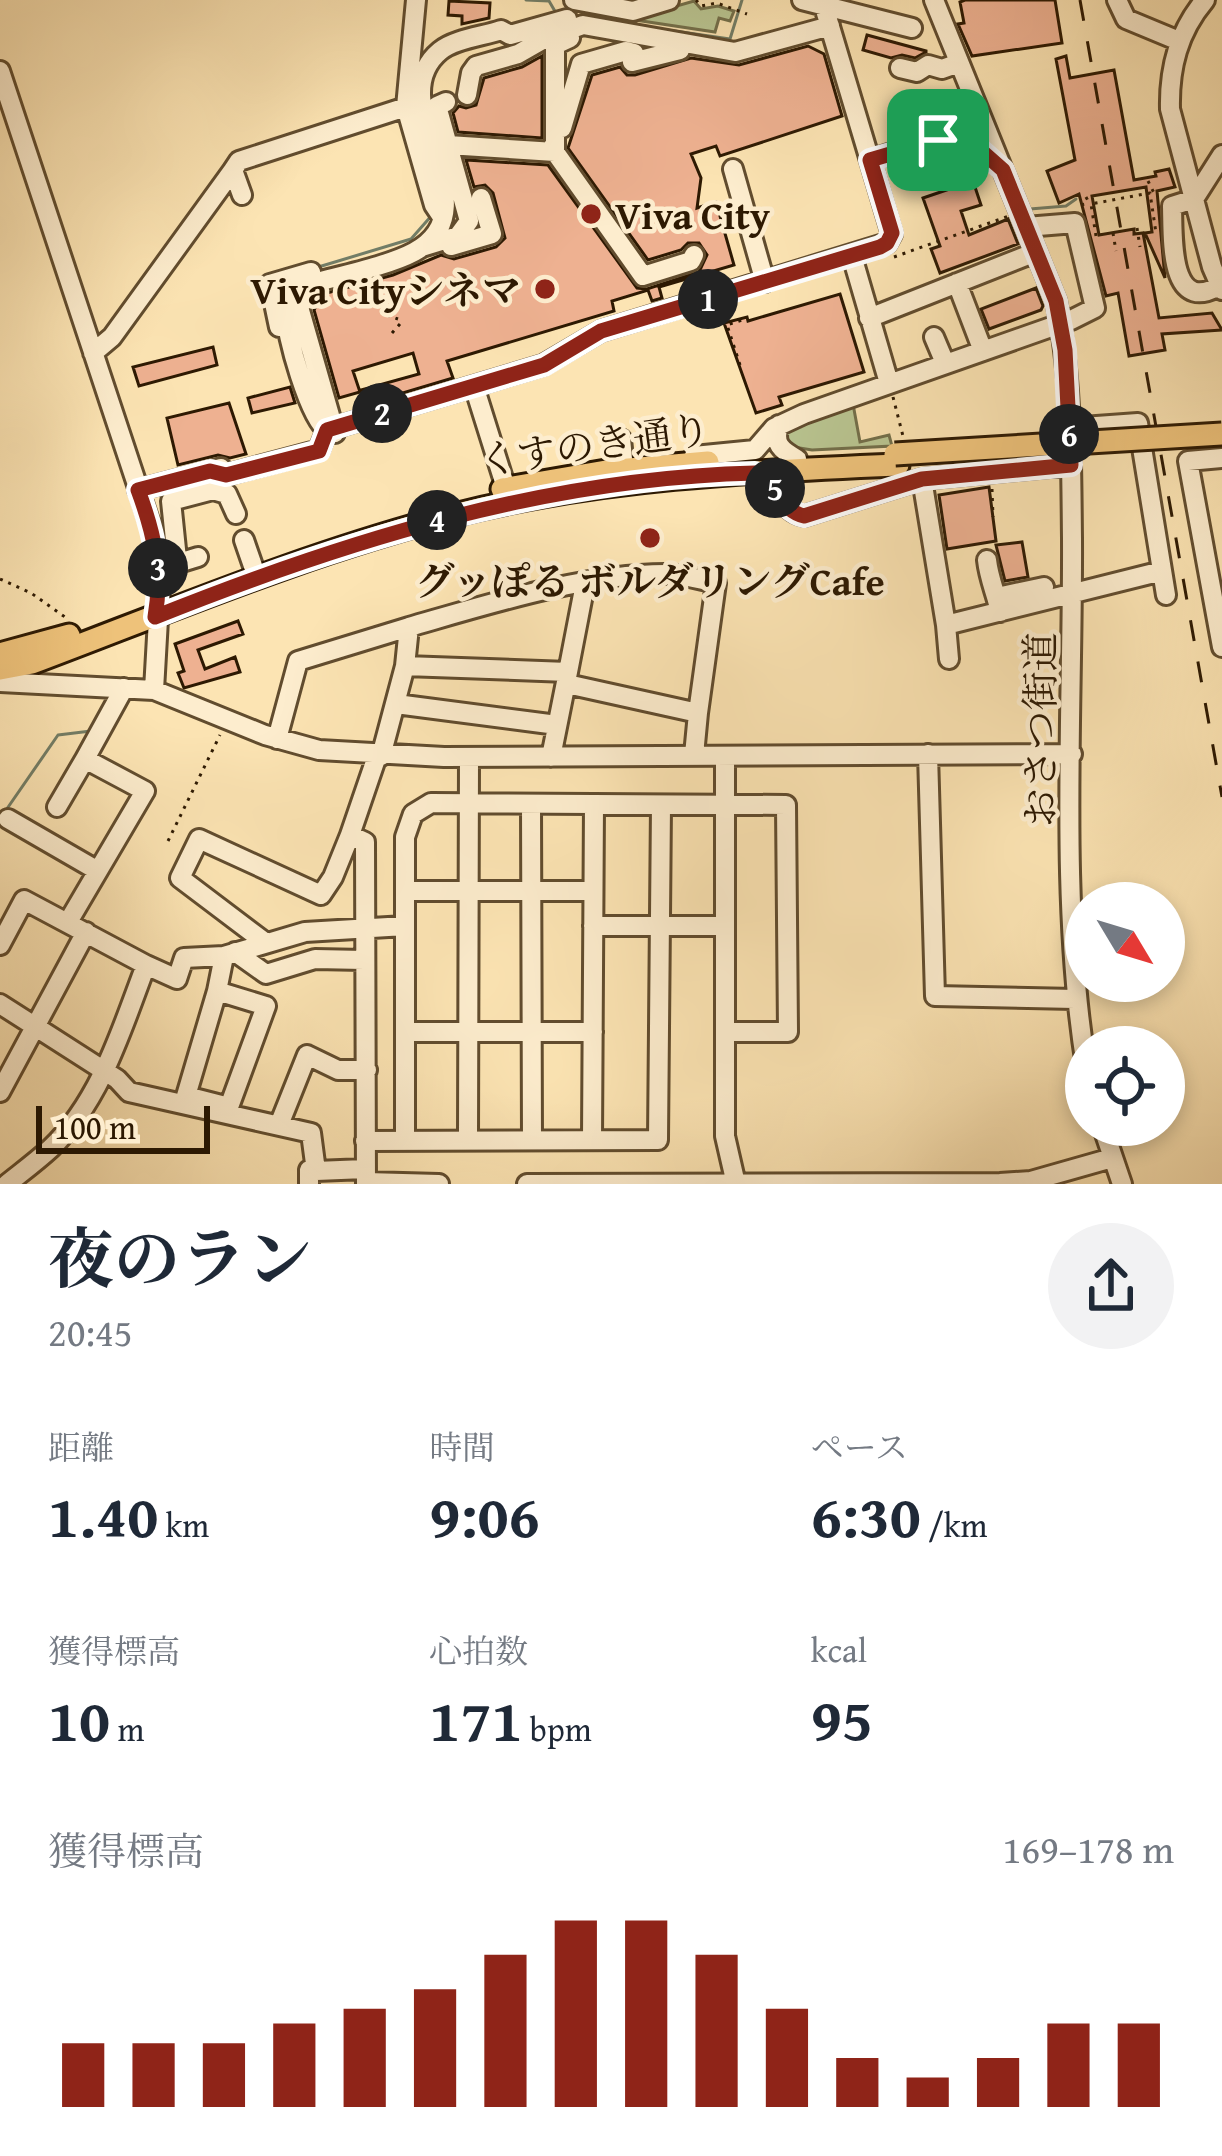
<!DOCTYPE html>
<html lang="ja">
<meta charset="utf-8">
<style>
:root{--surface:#fff;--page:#f2f2f3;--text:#1f2937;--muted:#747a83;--accent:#8f2418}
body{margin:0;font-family:"Gentium Book Plus","Noto Serif JP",serif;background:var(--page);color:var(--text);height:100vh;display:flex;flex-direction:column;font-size:45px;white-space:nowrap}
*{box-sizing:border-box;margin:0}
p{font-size:39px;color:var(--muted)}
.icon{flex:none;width:66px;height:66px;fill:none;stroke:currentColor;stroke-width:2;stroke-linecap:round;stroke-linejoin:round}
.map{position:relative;height:1184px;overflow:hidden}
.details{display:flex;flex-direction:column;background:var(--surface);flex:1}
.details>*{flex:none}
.needle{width:78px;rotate:128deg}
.tools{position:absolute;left:1065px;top:882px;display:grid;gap:24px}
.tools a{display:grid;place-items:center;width:120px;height:120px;border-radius:50%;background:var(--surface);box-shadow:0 6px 18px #0003;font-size:60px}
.scale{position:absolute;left:36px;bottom:30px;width:174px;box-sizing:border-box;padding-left:12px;border:6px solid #2d1902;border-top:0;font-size:33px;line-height:42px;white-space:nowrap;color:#2d1902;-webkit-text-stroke:9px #fdedce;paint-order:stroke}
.pin{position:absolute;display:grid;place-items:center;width:102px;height:102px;color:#fff;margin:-51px;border-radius:24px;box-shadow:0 6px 18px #0006}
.km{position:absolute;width:60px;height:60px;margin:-30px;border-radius:50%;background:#222;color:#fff;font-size:33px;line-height:60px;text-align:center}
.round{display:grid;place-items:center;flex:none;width:126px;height:126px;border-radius:63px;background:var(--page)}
.overview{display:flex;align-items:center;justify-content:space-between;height:204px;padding:0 48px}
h1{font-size:66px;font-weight:700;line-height:90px}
.stats{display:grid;grid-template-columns:repeat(3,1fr);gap:18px;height:204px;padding:12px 48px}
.stats div{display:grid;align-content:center}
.stats b{font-size:60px;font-weight:700}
.stats small{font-size:33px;font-weight:400}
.stats p{font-size:33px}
.chart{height:336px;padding:24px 48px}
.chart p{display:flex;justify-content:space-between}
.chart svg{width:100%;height:216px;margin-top:12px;stroke:var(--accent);stroke-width:6}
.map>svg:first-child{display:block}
</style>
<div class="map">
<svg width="1222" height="1184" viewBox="0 0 1222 1184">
<rect width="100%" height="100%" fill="#fce4b3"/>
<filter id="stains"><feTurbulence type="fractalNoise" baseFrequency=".00167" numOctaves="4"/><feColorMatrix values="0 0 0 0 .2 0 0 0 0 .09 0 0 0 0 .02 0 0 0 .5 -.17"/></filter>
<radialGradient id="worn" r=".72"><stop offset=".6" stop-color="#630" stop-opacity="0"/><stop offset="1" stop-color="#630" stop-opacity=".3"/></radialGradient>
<!-- green -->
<path fill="#b9c591" stroke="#736f4a" stroke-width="3" d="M694 1 701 9 718 6 734 11 730 21 719 18 715 32 582 12 642 16Z
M853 404 860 442 889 435 892 446 812 450 787 446 783 437 788 430Z"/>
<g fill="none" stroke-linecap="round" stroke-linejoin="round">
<!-- stream -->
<path stroke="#727d66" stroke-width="3" d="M526 0 549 1 556 13
M633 25 730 39 742 0
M1030 209 1066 206 1076 199
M315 268 411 239 433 214
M4 813 58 735 91 731"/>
</g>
<!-- building -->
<path fill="#eeb191" stroke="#2d1902" stroke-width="3" d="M965 0H1055L1062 43 972 56 958 24 964 23 960 2Z
M449 1 490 3 489 18 462 24V16L448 15Z
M867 35 926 51V52L915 58 902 55 891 58 863 50Z
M808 46 824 54 842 116 720 156 716 146 691 154 701 178 697 208 716 202 734 265 659 287 662 298 652 301 648 290 612 301 614 311 447 361 453 378 366 404 361 390 419 374 413 353 353 371 360 392 339 398 314 310 323 294 393 275 441 255 454 259 496 247 505 238 493 193 485 185 474 187 466 160 548 165 637 288 647 289 699 272 707 255 699 243H688L681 250 648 260 568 148 592 75 620 67 627 75H635L691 58 739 65Z
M542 56V138L458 132 453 113 459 106 466 108 476 105 484 78 522 67Z
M1066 56 1070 78 1114 70 1134 180 1156 176 1155 172 1169 169 1175 187 1157 191 1165 278 1145 233 1152 232 1146 187 1092 196 1099 235 1134 229V234L1143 233 1159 318 1212 313 1222 330 1162 334 1165 350 1129 356 1118 293 1106 296 1079 194 1059 203 1047 171 1075 160 1056 59Z
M973 181 981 205 961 211 969 235 1008 219 1018 244 940 273 931 249 940 246 923 198Z
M1036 288 1043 306 1041 310 989 329 981 309Z
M840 294 864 372 779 397 782 405 756 413 724 323 747 317 748 321Z
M213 347 217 365 139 386 133 367Z
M290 387 295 403 252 413 248 398Z
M229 403 246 454 230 458 218 455 178 465 167 418Z
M989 487 996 541 947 549 939 495Z
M1022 542 1028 577 1005 581 996 545Z
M238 621 243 634 198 650 205 669 235 657 240 672 184 688 178 673 184 671 175 644Z"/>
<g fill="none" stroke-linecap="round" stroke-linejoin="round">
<!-- minor casing -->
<g stroke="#614c2e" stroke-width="24">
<path id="minor" d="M416 0 406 107 434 205 442 217
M574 0 633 11 669 0
M802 0 912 28
M934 0 1056 301C1072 378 1071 459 1072 538 1073 709 1059 898 1086 1066
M1117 0 1126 19 1179 41
M1205 0C1178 32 1169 68 1170 109L1212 267 1222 290
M632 62 680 50
M900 68 917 72 928 65 942 69 959 63
M0 71 154 536 160 584 154 690
M467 95 471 73 476 66 518 54 546 38 583 25 735 52 830 26
M562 128 581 64 626 51 634 53 635 58
M554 144 555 152 643 276 691 261 694 255
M448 145 555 152
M555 152V45L570 38
M1222 155 1194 199 1172 206C1173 239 1169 318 1222 284
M870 160C922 145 954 122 999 166
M733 169 765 282
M242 195 233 170 239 161 406 107
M451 246 492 234 481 198
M422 247 458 236 469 221 437 106 446 102
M852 256 889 383
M957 283 983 351
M311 290 299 307 335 433
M869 318 1036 252
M279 327 270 284 311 272
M934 337 945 363
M93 353 112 337 233 170
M474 386 506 488
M779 425C773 444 781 450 797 459
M1069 428 1138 423 1166 595
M327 430C310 419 285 334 286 312 287 301 291 295 299 287 332 277 386 267 414 252 498 207 377 103 440 51 454 39 484 36 501 30L510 35 567 19
M621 439 624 469
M694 456 755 450 774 428 804 414 1071 320 1095 308 1075 223 1026 227
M1222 458 1188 461 1222 647
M210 471 226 475 319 450 327 430 543 365 601 331 887 243 892 234 822 0
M755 473C775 485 782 512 804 516L922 479 1071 465
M922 479 946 625 1162 571
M138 490 221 468
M244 540 253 566
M198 557 185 561 177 559 171 501 213 490 227 494 236 514
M987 560C989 579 996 593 1000 612
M997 597 1044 587
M946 625 949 659
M409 627C489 604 586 573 669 574 685 575 701 580 716 583L698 713
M568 672 585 584
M0 682 154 690 265 735 319 750 444 757 1072 754
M567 684 698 713 694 755
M396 704 557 725
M277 739 298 661 409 627 405 666
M928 754 935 996 1075 999
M381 756 405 666 568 672 551 757
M725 756V1136L736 1184
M85 759 124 688
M531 804 532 1139
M57 807 85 759 145 791 68 922
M8 819 98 871
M350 835 377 756
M406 891H593
M593 926H725
M266 943 180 878 199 839 321 895 333 877 350 835 365 842 366 1184
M0 945 24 900 146 965C122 1028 101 1100 51 1148 37 1161 22 1172 7 1184
M235 952 266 974 315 959 364 960
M146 965 177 979 184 958 224 956
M217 991 186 1096 229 1107 266 1006 217 991 224 956 305 932 405 926
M0 1004 117 1079 129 1092 311 1133 316 1171 309 1170V1184
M406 1032H593
M0 1092 86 932
M279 1125 307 1055 338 1070H367
M1102 1125 1122 1184
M405 1139V837L413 814 431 803 786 805 788 1032H725
M468 1140 469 757
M592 1140 594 805
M365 1141 658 1140 661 805
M316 1171 365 1169
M366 1182 439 1184
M527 1184 1000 1183 1031 1181 1112 1158"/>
</g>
<!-- major casing -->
<g stroke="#2d1902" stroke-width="27">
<path id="major" d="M502 489 606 471 708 462
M0 654 69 635
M0 669 32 663C170 611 310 552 454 515 598 478 750 471 898 465"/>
</g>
<!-- path -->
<path stroke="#2d1902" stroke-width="3" stroke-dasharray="3 6" stroke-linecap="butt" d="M696 0 701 6 717 3 747 14
M1148 181 1155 195
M1083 206 1082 201 1089 197
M1137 228 1140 247
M1113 233 1116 251
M1096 236 1091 204 1150 193 1156 233
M894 257 1009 216
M387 315 398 319
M392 333 400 324
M740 365 727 325 745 319
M893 397 904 440
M992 489 993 517
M0 579 31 593 65 617
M168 841 220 735"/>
<!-- minor -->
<use href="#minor" stroke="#fdedce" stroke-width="18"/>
<!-- major -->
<use href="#major" stroke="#eec27a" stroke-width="21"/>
<!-- rail -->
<path stroke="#2d1902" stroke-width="3" stroke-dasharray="21 21" stroke-linecap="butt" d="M1080 0 1222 797"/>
<!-- major-bridge casing -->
<g stroke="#2d1902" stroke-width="27" stroke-linecap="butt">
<path id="major-bridge" d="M895 454 1222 434"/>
</g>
<!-- major-bridge -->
<use href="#major-bridge" stroke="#eec27a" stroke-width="21"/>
</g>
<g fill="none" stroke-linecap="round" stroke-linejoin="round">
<!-- route casing -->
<g stroke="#fff" stroke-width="24">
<path id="route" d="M956 139 977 147 1003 170 1056 301 1065 350 1071 465 922 479 804 516C782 511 775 485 755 473 547 478 347 540 155 617 163 571 154 533 138 490L210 471 226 475 319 451 327 430 544 365 601 331 880 247 887 243 892 233 870 160 938 140Z"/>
</g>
<!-- route -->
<use href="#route" stroke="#8f2418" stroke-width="15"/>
</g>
<!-- markers -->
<g fill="#8f2418" stroke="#fdedce" stroke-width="4.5">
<circle cx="591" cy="214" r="12"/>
<circle cx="545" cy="289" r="12"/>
<circle cx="650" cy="538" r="12"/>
</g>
<g text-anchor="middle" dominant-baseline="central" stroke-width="9" stroke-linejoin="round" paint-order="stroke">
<!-- poi labels -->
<g font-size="39" font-weight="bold" fill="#2d1902" stroke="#fdedce" text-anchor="start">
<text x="615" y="214">Viva City</text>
<text x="521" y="289" text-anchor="end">Viva Cityシネマ</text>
<text x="650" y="580" text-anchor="middle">グッぽる ボルダリングCafe</text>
</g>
<!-- street labels -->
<g font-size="39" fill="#2d1902" stroke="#fdedce">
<text transform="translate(594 444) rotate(-8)">くすのき通り</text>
<text transform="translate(1039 730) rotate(-90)">おさつ街道</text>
</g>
</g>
<rect width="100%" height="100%" filter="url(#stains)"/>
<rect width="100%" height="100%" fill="url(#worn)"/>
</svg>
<div class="tools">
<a><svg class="needle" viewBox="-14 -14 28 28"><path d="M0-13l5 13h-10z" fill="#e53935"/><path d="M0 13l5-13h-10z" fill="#747a83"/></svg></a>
<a><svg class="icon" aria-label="locate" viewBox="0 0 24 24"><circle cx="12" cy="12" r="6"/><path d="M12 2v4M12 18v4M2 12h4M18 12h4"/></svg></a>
</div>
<div class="scale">100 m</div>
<div class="pin" style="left:938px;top:140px;background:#1e9e55"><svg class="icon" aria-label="arrive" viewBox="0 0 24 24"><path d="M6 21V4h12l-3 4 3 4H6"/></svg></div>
<b class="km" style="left:708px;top:299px">1</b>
<b class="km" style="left:382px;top:413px">2</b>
<b class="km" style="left:158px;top:568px">3</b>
<b class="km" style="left:437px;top:520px">4</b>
<b class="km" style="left:775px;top:488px">5</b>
<b class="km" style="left:1069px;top:434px">6</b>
</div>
<section class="details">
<div class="overview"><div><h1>夜のラン</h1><p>20:45</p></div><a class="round"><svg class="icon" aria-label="share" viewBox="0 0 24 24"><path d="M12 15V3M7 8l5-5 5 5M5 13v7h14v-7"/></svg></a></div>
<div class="stats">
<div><p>距離</p><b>1.40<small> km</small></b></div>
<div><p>時間</p><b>9:06</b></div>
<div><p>ペース</p><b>6:30<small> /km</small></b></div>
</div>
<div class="stats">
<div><p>獲得標高</p><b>10<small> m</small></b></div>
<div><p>心拍数</p><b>171<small> bpm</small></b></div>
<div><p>kcal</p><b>95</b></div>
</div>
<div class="chart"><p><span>獲得標高</span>169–178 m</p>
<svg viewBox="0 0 160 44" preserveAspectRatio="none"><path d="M5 44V31M15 44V31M25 44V31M35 44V27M45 44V24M55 44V20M65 44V13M75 44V6M85 44V6M95 44V13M105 44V24M115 44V34M125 44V38M135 44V34M145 44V27M155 44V27"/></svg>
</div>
</section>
